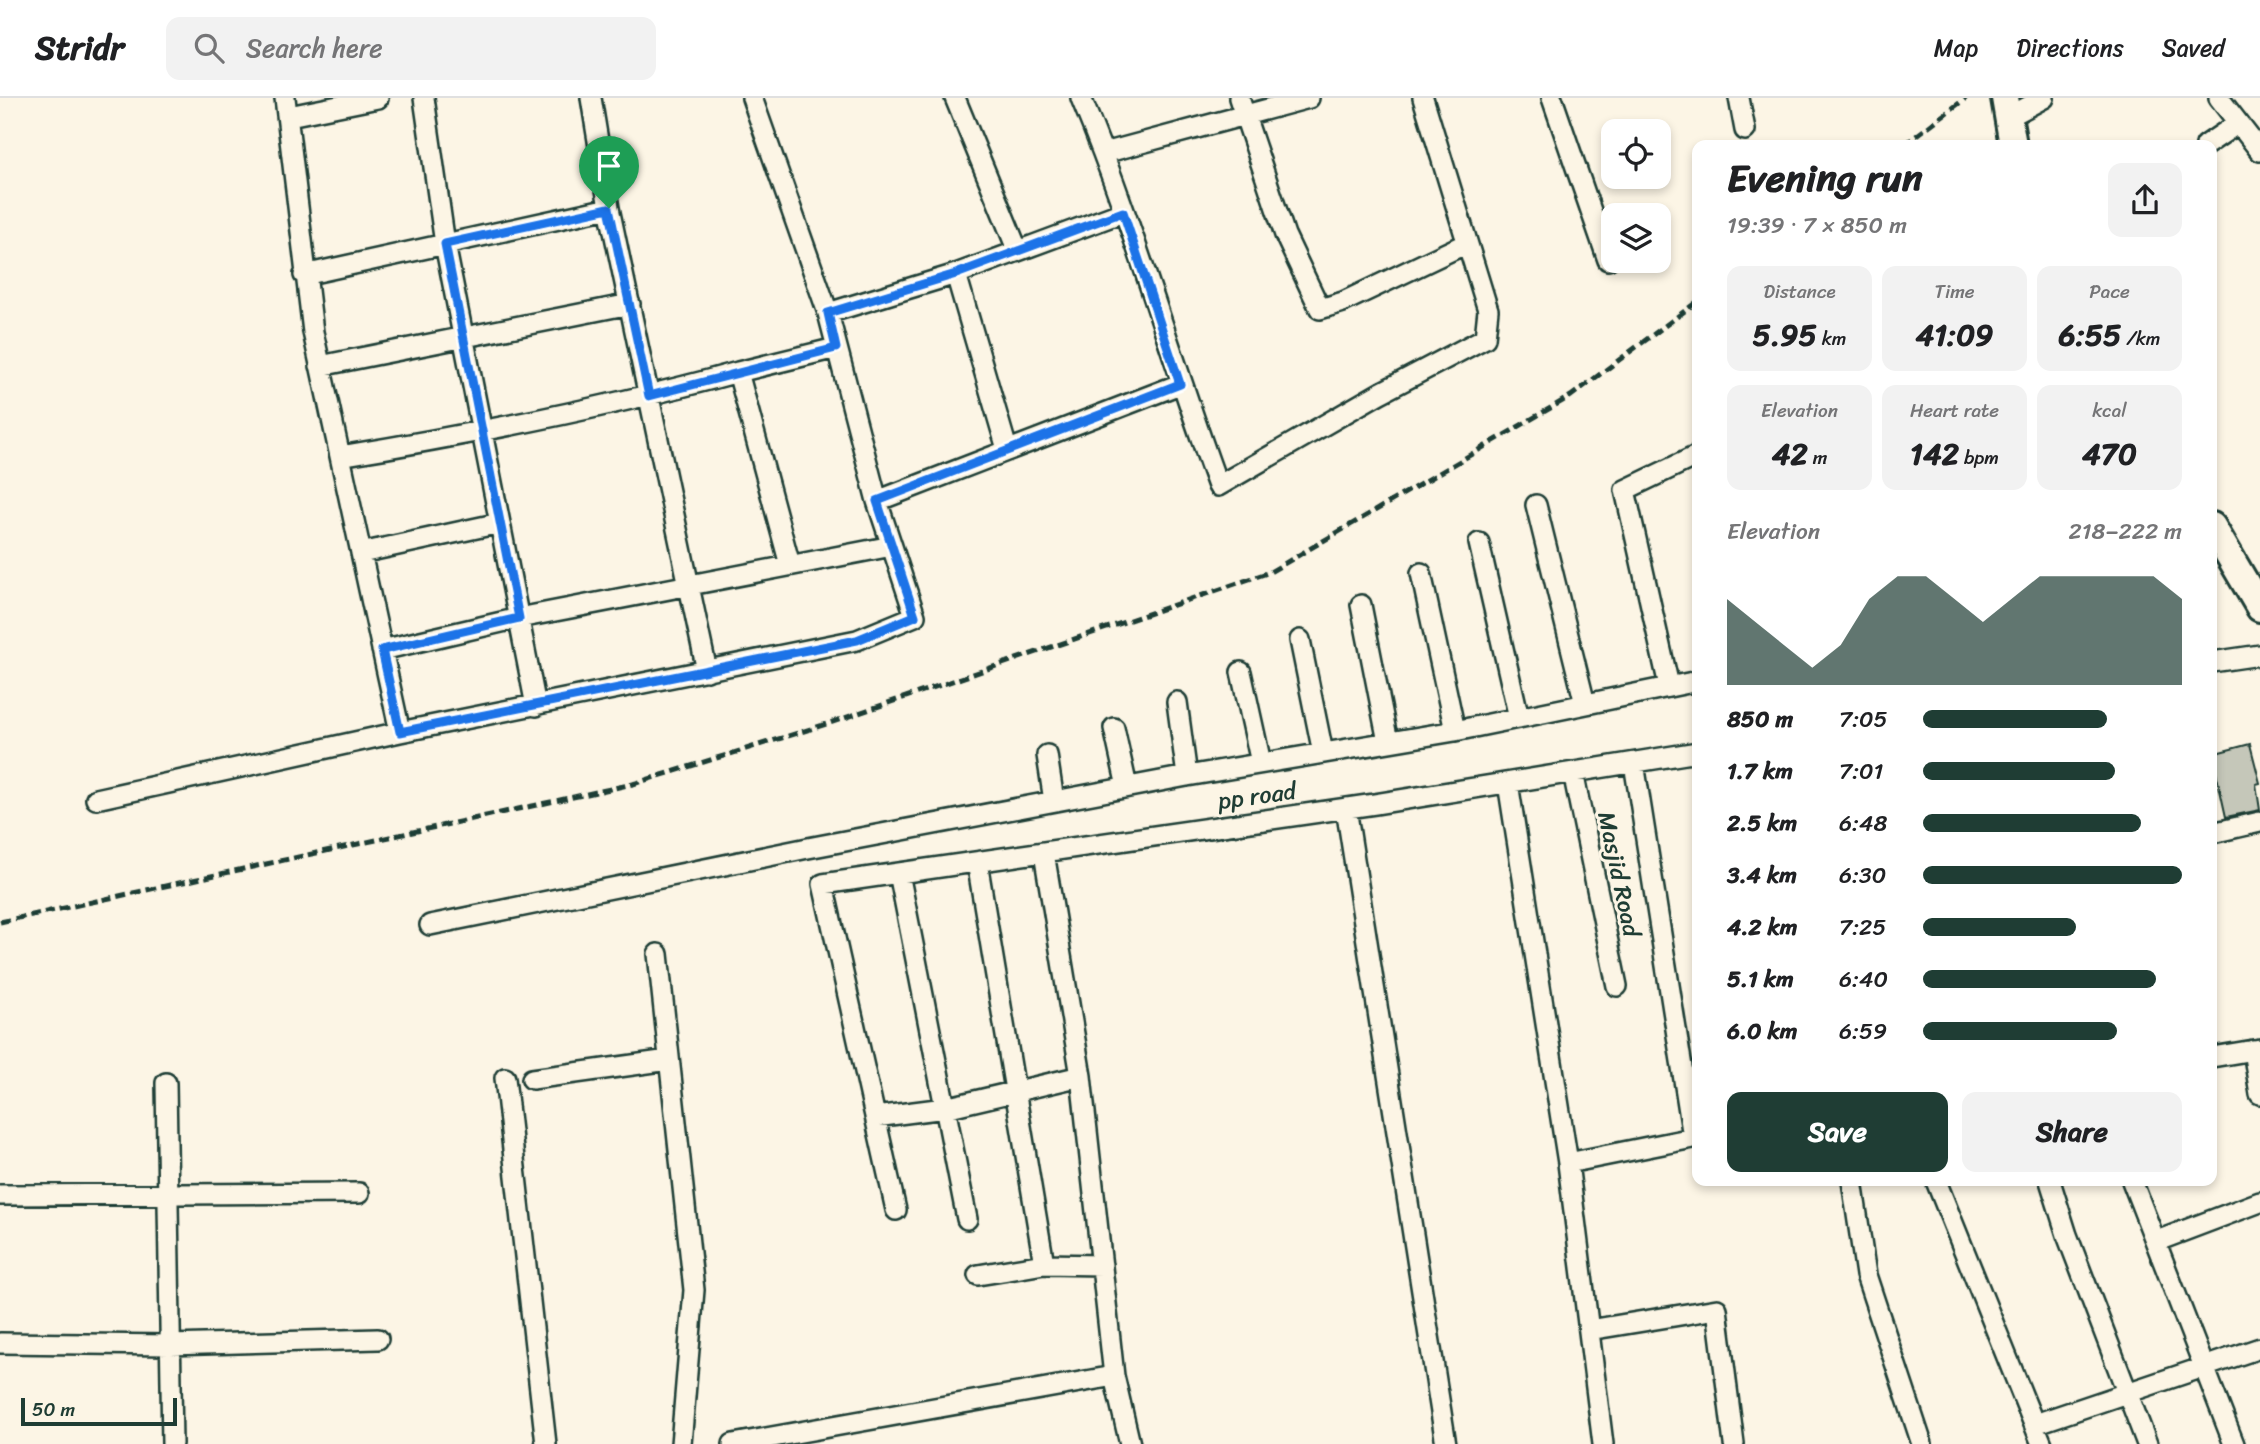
<!DOCTYPE html>
<meta charset="utf-8">
<style>
:root{--surface:#fff;--page:#f2f2f2;--text:#202124;--muted:#757577;--line:#e0e0e0;--accent:#1f3d34}
body{margin:0;font-family:Sriracha,sans-serif;background:var(--page);color:var(--text);height:100vh;display:flex;flex-direction:column;font-size:26px;white-space:nowrap}
*{box-sizing:border-box;margin:0}
p{font-size:23px;color:var(--muted)}
.icon{flex:none;width:38px;height:38px;fill:none;stroke:currentColor;stroke-width:2;stroke-linecap:round;stroke-linejoin:round}
.map{position:relative;flex:1;overflow:hidden}
.details{position:absolute;left:1692px;top:42px;width:525px;height:1046px;display:flex;flex-direction:column;background:var(--surface);border-radius:14px;box-shadow:0 4px 10px #0003}
.details>*{flex:none}
.buttons{position:absolute;left:1601px;top:21px;display:grid;gap:14px}
.buttons a{display:grid;place-items:center;width:70px;height:70px;border-radius:14px;background:var(--surface);box-shadow:0 4px 10px #0003;font-size:35px}
.scale{position:absolute;left:21px;bottom:18px;width:156px;box-sizing:border-box;padding-left:7px;border:4px solid #1f3d34;border-top:0;font-size:19px;line-height:24px;white-space:nowrap;color:#1f3d34;-webkit-text-stroke:5px #fcf5e5;paint-order:stroke}
.pin{position:absolute;display:grid;place-items:center;width:60px;height:60px;color:#fff;margin:-72px -30px;border-radius:50% 50% 50% 0;rotate:-45deg;box-shadow:0 0 7px #0007}
.pin .icon{rotate:45deg}
.round{display:grid;place-items:center;flex:none;width:74px;height:74px;border-radius:14px;background:var(--page)}
.head{display:flex;align-items:center;justify-content:space-between;height:119px;padding:0 35px}
h1{font-size:38px;font-weight:800;line-height:52px}
.figures{display:grid;grid-template-columns:repeat(3,1fr);gap:10px;height:119px;padding:7px 35px}
.figures div{display:grid;align-content:center;border-radius:14px;background:var(--page);text-align:center}
.figures b{font-size:30px;font-weight:800}
.figures small{font-size:19px;font-weight:400}
.figures p{font-size:19px}
.chart{height:196px;padding:14px 35px}
.chart p{display:flex;justify-content:space-between}
.chart svg{width:100%;height:126px;margin-top:7px;fill:var(--accent);opacity:.7}
.primary-button{display:flex;gap:14px;margin-top:auto;padding:14px 35px}
.primary-button a{flex:1;height:80px;border-radius:14px;background:var(--accent);color:#fff;font-size:28px;font-weight:800;line-height:80px;text-align:center}
.primary-button a+a{background:var(--page);color:var(--text)}
ul{padding:0 35px;list-style:none;font-size:23px}
li{display:grid;grid-template-columns:112px 84px 1fr;align-items:center;height:52px}
li i{height:18px;border-radius:9px;background:var(--accent)}
header{display:flex;align-items:center;gap:42px;box-sizing:border-box;height:98px;padding:0 35px;background:var(--surface);border-bottom:2px solid var(--line)}
header strong{font-size:33px}
nav{display:flex;gap:38px;margin-inline-start:auto;font-size:24px}
.search{width:490px;height:63px;background:var(--page);display:flex;align-items:center;gap:18px;box-sizing:border-box;padding:0 24px;border-radius:14px;color:var(--muted);font-size:26px}
.map>svg:first-child{display:block}
</style>
<header>
<strong>Stridr</strong>
<div class="search"><svg class="icon" aria-label="search" viewBox="0 0 24 24"><circle cx="10" cy="10" r="6"/><path d="M15 15l6 6"/></svg>Search here</div>
<nav><a>Map</a><a>Directions</a><a>Saved</a></nav>
</header>
<div class="map">
<svg width="2260" height="1346" viewBox="0 0 2260 1346">
<rect width="100%" height="100%" fill="#fcf5e5"/>
<filter id="ink" filterUnits="userSpaceOnUse"><feTurbulence type="fractalNoise" baseFrequency=".0143" numOctaves="2"/><feDisplacementMap in="SourceGraphic" scale="14" xChannelSelector="R" yChannelSelector="G"/><feConvolveMatrix kernelMatrix="1 2 1 2 8 2 1 2 1" color-interpolation-filters="sRGB"/></filter>
<g filter="url(#ink)">
<!-- building -->
<path fill="#c5c7b9" stroke="#1f3d34" stroke-width="2" d="M2250 646 2260 685 2256 686 2260 712 2226 719 2212 656Z"/>
<g fill="none" stroke-linecap="round" stroke-linejoin="round">
<!-- street casing -->
<g stroke="#1f3d34" stroke-width="24">
<path id="street" d="M285 0 313 234 400 634
M424 0 445 146 536 608
M591 0 609 110 707 573
M955 0 1017 151
M1081 0C1134 127 1171 260 1218 388L1380 295 1485 240 1488 212 1423 0
M1239 0 1285 137 1320 211 1343 204 1467 145
M1552 0 1608 162
M1739 0 1745 32
M2219 0 2260 53
M289 18 378 0
M2007 20 2044 0
M2206 47 2237 26
M1104 55 1309 0
M956 176 1007 351
M304 177 609 110
M828 215 956 176 1123 114
M320 268 630 206
M340 358C474 336 607 310 738 274
M877 403 1180 286
M1536 407 1585 606
M1479 445 1519 620
M361 455 500 425
M790 467 738 274 836 250
M1421 475 1455 633
M1361 507 1388 644
M1300 542 1323 655
M382 552 519 520 892 448
M2212 564 2260 557
M1241 574 1261 665
M1669 588 1625 392 1698 357
M1177 604 1187 678
M1114 630 1127 689
M1047 657 1054 703
M1634 665 1693 1039
M1573 674 1617 888
M1508 685 1568 1065 1603 1346
M96 701 400 634 857 542 915 518 877 403 828 215 752 0
M1346 710 1446 1346
M2212 735 2260 724
M1044 755 1081 978 1114 1278 1130 1346
M977 764 1044 1166
M899 775 967 1121
M430 827 808 750 1187 678 1455 633 1698 583
M658 856 694 1192 681 1346
M2253 952 2260 996
M2212 959 2260 951
M505 980 546 1346
M532 981 669 962
M166 985 172 1346
M875 1019 945 1010 1081 978
M1568 1065 1698 1039
M1852 1083 1866 1177 1922 1346
M1936 1083 2042 1346
M2050 1083 2067 1137 2147 1346
M2132 1083 2234 1346
M0 1097 359 1095
M896 1112 823 786 1375 706 1698 654
M2157 1143 2260 1104
M978 1177 1044 1166 1102 1167
M1589 1232 1717 1211 1734 1346
M0 1245 170 1247 378 1241
M2035 1326 2260 1250
M733 1346 1114 1278"/>
</g>
<!-- secondary casing -->
<g stroke="#1f3d34" stroke-width="32">
<path id="secondary" d="M2005 0 2013 47
M2212 428 2260 510"/>
</g>
<!-- street -->
<use href="#street" stroke="#fcf5e5" stroke-width="19"/>
<!-- secondary -->
<use href="#secondary" stroke="#fcf5e5" stroke-width="26"/>
<!-- rail -->
<path stroke="#1f3d34" stroke-width="5" stroke-dasharray="10 5" stroke-linecap="butt" d="M1904 47 1966 0
M0 824 633 686 830 625 1270 474 1571 298 1698 203"/>
</g>
</g>
<g fill="none" stroke-linecap="round" stroke-linejoin="round" filter="url(#ink)">
<!-- route casing -->
<g stroke="#fff" stroke-width="14">
<path id="route" d="M609 110 649 298 836 250 828 215 956 176 1123 114 1180 286 877 403 915 518 857 542 400 634 382 552 519 520 445 146Z"/>
</g>
<!-- route -->
<use href="#route" stroke="#1a73e8" stroke-width="9"/>
</g>
<g text-anchor="middle" dominant-baseline="central" stroke-width="6" stroke-linejoin="round" paint-order="stroke">
<!-- street labels -->
<g font-size="24" fill="#1f3d34" stroke="#fcf5e5">
<text transform="translate(1257 698) rotate(-8)">pp road</text>
<text transform="translate(1619 776) rotate(78)">Masjid Road</text>
</g>
</g>
</svg>
<div class="buttons">
<a><svg class="icon" aria-label="locate" viewBox="0 0 24 24"><circle cx="12" cy="12" r="6"/><path d="M12 2v4M12 18v4M2 12h4M18 12h4"/></svg></a>
<a><svg class="icon" aria-label="layers" viewBox="0 0 24 24"><path d="M12 4l9 5-9 5-9-5zM3 14l9 5 9-5"/></svg></a>
</div>
<div class="scale">50 m</div>
<div class="pin" style="left:609px;top:110px;background:#1e9e55"><svg class="icon" aria-label="arrive" viewBox="0 0 24 24"><path d="M6 21V4h12l-3 4 3 4H6"/></svg></div>
<section class="details">
<div class="head"><div><h1>Evening run</h1><p>19:39 · 7 × 850 m</p></div><a class="round"><svg class="icon" aria-label="share" viewBox="0 0 24 24"><path d="M12 15V3M7 8l5-5 5 5M5 13v7h14v-7"/></svg></a></div>
<div class="figures">
<div><p>Distance</p><b>5.95<small> km</small></b></div>
<div><p>Time</p><b>41:09</b></div>
<div><p>Pace</p><b>6:55<small> /km</small></b></div>
</div>
<div class="figures">
<div><p>Elevation</p><b>42<small> m</small></b></div>
<div><p>Heart rate</p><b>142<small> bpm</small></b></div>
<div><p>kcal</p><b>470</b></div>
</div>
<div class="chart"><p><span>Elevation</span>218–222 m</p>
<svg viewBox="0 0 160 44" preserveAspectRatio="none"><path d="M0 44V14L10 22L20 30L30 38L40 30L50 14L60 6L70 6L80 14L90 22L100 14L110 6L120 6L130 6L140 6L150 6L160 14V44z"/></svg>
</div>
<ul>
<li><b>850 m</b>7:05<i style="width:71%"></i></li>
<li><b>1.7 km</b>7:01<i style="width:74%"></i></li>
<li><b>2.5 km</b>6:48<i style="width:84%"></i></li>
<li><b>3.4 km</b>6:30<i style="width:100%"></i></li>
<li><b>4.2 km</b>7:25<i style="width:59%"></i></li>
<li><b>5.1 km</b>6:40<i style="width:90%"></i></li>
<li><b>6.0 km</b>6:59<i style="width:75%"></i></li>
</ul>
<div class="primary-button"><a>Save</a><a>Share</a></div>
</section>
</div>
